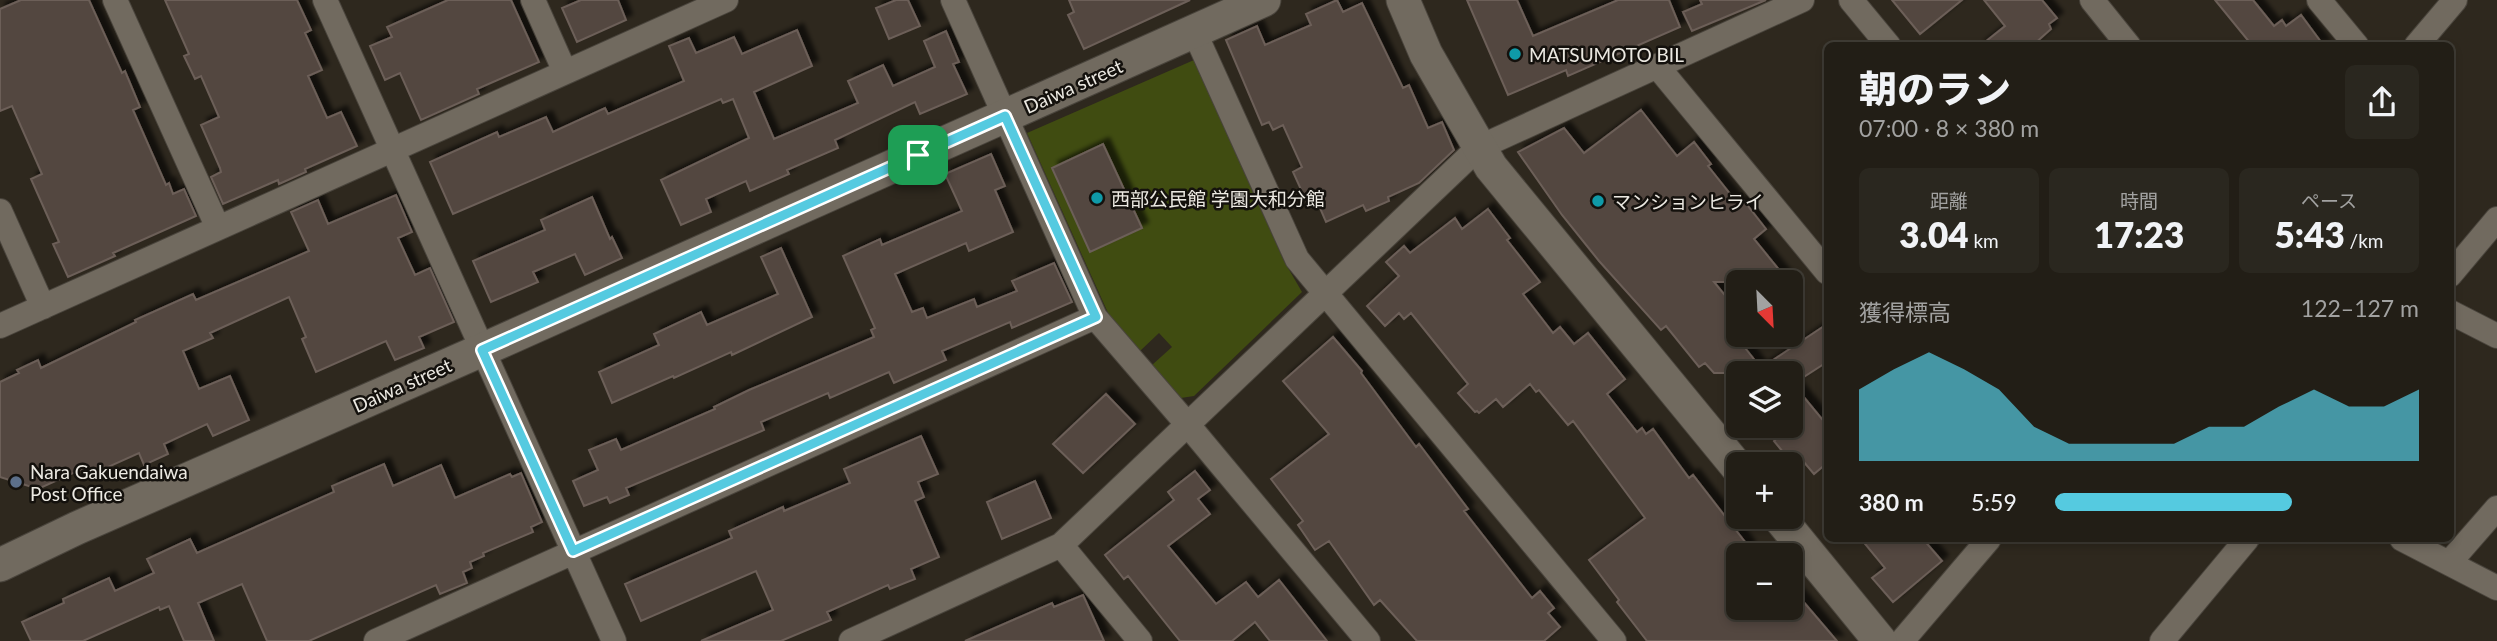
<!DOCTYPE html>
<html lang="ja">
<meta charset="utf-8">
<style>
:root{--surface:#221e16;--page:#2a271f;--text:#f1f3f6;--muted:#a2a2a1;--line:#3f3c35;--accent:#55cae0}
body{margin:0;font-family:Lato,"Noto Sans JP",sans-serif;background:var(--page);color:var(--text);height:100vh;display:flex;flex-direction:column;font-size:26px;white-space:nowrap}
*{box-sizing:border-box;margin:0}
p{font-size:23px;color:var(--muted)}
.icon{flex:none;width:38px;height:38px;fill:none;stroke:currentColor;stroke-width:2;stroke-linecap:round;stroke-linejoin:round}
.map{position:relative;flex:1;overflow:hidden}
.panel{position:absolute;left:1824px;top:42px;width:630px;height:500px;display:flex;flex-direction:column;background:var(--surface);border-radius:10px;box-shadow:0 4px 10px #0003,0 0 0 2px var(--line)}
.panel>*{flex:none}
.needle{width:46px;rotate:156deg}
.fabs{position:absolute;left:1726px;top:270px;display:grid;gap:14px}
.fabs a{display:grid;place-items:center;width:77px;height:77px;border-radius:10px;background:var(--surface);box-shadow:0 4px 10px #0003,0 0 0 2px var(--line);font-size:35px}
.pin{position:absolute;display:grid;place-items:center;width:60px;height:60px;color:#fff;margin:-30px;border-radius:14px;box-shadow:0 4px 10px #0006}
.round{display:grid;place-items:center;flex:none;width:74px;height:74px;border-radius:10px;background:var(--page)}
.summary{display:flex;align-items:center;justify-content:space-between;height:119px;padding:0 35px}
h1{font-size:38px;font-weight:800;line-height:52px}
.metrics{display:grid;grid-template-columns:repeat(3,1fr);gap:10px;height:119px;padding:7px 35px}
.metrics div{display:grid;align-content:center;border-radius:10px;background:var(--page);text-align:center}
.metrics b{font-size:35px;font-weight:800}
.metrics small{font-size:19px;font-weight:400}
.metrics p{font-size:19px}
.chart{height:196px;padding:14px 35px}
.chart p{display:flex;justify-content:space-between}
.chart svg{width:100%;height:126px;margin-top:7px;fill:var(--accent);opacity:.7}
ul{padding:0 35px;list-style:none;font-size:23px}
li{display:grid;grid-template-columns:112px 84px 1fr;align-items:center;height:52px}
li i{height:18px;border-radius:9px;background:var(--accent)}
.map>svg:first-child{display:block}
</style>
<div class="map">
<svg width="2497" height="641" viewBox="0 0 2497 641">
<defs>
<filter id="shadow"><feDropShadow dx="6" dy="-6" stdDeviation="2" flood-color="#0009"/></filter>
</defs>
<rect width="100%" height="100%" fill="#2e281e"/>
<!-- green -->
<path fill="#404c11" d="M1194 60 1284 261 1302 292 1194 396 1181 398 1152 365 1172 347 1159 333 1140 351 1109 315 1027 133Z"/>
<!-- building -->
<path fill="#534741" stroke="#6c5f58" stroke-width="2" filter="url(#shadow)" d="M21 0H89L122 73 125 71 140 107 133 110 166 185 169 183 173 194 184 189 196 216 113 253 115 256 68 277 53 244 59 242 31 179 42 174 12 106 0 111V9Z
M165 0H297L311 30 305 33 322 70 308 76 327 118 341 112 357 146 305 169 306 172 279 184 278 180 223 204 211 177 221 172 220 168 201 125 219 117 201 76 195 79 184 56 189 54Z
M448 0H511L539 62 477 89 479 94 421 120 400 73 385 80 370 46 392 37 387 27Z
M581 0H618L626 20 577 42 562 8Z
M896 0H908L920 26 889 39 876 8Z
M1069 0H1190L1084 49 1068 15 1074 12Z
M1337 0 1343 12 1362 3 1403 88 1409 85 1428 128 1442 122 1454 150 1419 183 1388 197 1389 201 1366 211 1363 205 1326 222 1317 201 1308 205 1293 172 1302 167 1283 125 1273 130 1269 122 1262 125 1226 40 1257 26 1265 45 1311 25 1306 14Z
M1467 0H1517L1533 36 1618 0H1669L1680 27 1568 76 1566 70 1508 95Z
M1700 0H1766L1692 31 1683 12 1702 4Z
M1892 0H1962L1920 34Z
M1984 0H2042L2057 18 2049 24 2051 29 2032 46H1980L2005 26Z
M2215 0H2253L2274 26 2282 20 2286 26 2301 15 2324 46H2249L2251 44Z
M797 30 812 66 754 92 774 139 858 103 848 81 883 65 893 86 935 67 924 41 946 31 959 62 953 64 967 94 920 114 915 102 835 140 838 148 787 170 789 174 750 191 746 181 706 199 711 212 681 225 661 180 749 138 733 99 723 103 721 99 453 214 430 162 497 132 499 137 546 117 553 132 605 108 608 114 684 81 669 46 689 38 696 53 734 37 742 54Z
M1641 110 1677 156 1694 142 1711 164 1708 166 1739 205 1744 201 1766 229 1754 239 1789 282H1714L1738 311V339L1761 368 1827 324V362L1793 384 1827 425V463L1814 474 1803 461 1796 468 1774 441 1790 427V373H1714L1705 363 1699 367 1666 326 1661 330 1599 261 1562 215 1518 152 1564 128 1584 153Z
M1103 144 1142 228 1090 252 1052 168Z
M991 154 1005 186 995 190 1013 232 969 251 966 243 895 274 912 312 923 308 927 318 974 299 977 307 1017 291 1012 281 1054 263 1072 302 1012 328 1010 322 942 351 946 360 894 383 889 372 830 398 828 393 761 422 764 430 626 488 629 495 610 503 607 497 584 506 573 481 598 470 589 450 616 439 621 450 715 409 714 407 749 390 874 337 871 330 875 328 843 256 880 239 882 245 962 211 945 174Z
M396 195 412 232 398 238 415 275 430 268 454 322 419 337 424 348 395 360 386 341 316 372 302 339 306 337 289 297 210 333 213 338 183 351 199 389 230 376 249 420 213 436 207 424 164 444 168 454 144 465 139 453 88 476 84 468 38 489 0 477V382L19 373 17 370 38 360 41 368 136 322 135 320 193 294 196 300 309 251 291 212 318 200 328 224Z
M592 197 610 239 612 237 622 258 585 275 575 254 533 272 538 282 491 302 473 261 545 230 541 220Z
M1488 209 1510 238 1507 240 1540 282 1523 294 1553 333 1560 327 1574 344 1588 333 1625 379 1607 394 1637 432 1642 428 1646 434 1653 429 1689 478 1693 475 1749 547 1738 555V607H1790V586L1837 641H1647L1617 602 1619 600 1589 560 1645 518 1573 421 1568 425 1539 390 1536 392 1530 384 1503 407 1496 399 1479 413 1477 411 1475 412 1458 393 1468 384 1411 313 1404 319 1399 313 1385 326 1367 306 1399 276 1386 262 1404 246 1410 253 1455 218 1462 229Z
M781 248 812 317 732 355 731 352 674 378 673 376 612 403 599 372 659 345 654 334 701 312 707 325 778 294 761 257Z
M1333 337 1362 371 1361 373 1416 447 1419 444 1468 509 1464 511 1532 598 1540 591 1554 608 1548 613 1560 627 1544 641H1417L1380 600 1374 605 1329 541 1315 550 1298 525 1303 521 1271 479 1329 434 1283 381Z
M1106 394 1135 424 1083 473 1053 444Z
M921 436 938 474 918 482 924 497 915 501 939 557 911 569 915 579 890 589 888 585 827 612 831 620 781 641H701L773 610 756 571 641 621 625 584 732 538 729 531 783 507 784 511 850 483 844 469Z
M384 464 393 486 441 465 455 498 510 474 512 477 521 473 542 522 531 527 533 532 483 553 484 556 470 562 472 568 463 572 467 583 440 594 436 585 309 641H267L242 584 198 603 214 641H184L169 606 160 610 159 607 83 641H31L22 622 64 603 63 599 109 578 115 591 154 573 147 559 190 539 197 553 334 492 332 486Z
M1195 471 1210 490 1198 499 1210 514 1168 546 1216 604 1246 582 1258 597 1279 580 1327 641H1270L1255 622 1232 641H1180L1128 576 1124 579 1105 555 1174 500 1168 492Z
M1035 481 1051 518 1002 539 987 502Z
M1861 539H1923L1942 561 1893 602 1872 578 1885 568Z
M1083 595 1104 641H965L1052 603 1054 607Z"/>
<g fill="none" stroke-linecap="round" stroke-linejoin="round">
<!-- street casing -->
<g stroke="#49443c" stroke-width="26">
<path id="street" d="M115 0 218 228
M325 0 614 641
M533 0 565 72
M953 0 1095 317 1188 425 1368 641
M1851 0 1889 46
M2092 0 2129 46
M2319 0 2357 46
M1194 31 1297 259 1614 641
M2416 46 2455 0
M1657 66 1827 272
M0 211 43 307
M2450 275 2497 219
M2450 312 2497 336
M0 326 726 0
M2402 539 2497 588
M1061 545 1140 641
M2449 563 2497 508
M376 641 1095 317
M851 641 1061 545 1478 148 1802 0
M1902 641 1989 539
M2162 641 2247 539"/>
</g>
<!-- secondary casing -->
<g stroke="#49443c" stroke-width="35">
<path id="secondary" d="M1403 0 1426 54 1491 167 1738 468
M1778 516 1880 641
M0 565 77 528 482 350 1264 0"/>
</g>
<!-- street -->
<use href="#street" stroke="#716a5f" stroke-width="24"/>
<!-- secondary -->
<use href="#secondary" stroke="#716a5f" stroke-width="33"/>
</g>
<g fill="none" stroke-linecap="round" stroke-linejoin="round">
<!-- route casing -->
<g stroke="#fff" stroke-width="14">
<path id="route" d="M1005 116 1096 317 573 551 482 350Z"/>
</g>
<!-- route -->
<use href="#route" stroke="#55cae0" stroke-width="9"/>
</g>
<!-- markers -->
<g fill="#0f9aa8" stroke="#14110d" stroke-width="2.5">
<circle cx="1515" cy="54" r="7"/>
<circle cx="1097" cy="198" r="7"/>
<circle cx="1598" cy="201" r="7"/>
</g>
<circle fill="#5c6f8a" stroke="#14110d" stroke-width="2.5" cx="16" cy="482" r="7"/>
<g text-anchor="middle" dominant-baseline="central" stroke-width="5" stroke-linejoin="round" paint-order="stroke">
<!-- poi labels -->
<g font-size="19" fill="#ece9e2" stroke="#14110d" text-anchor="start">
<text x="1529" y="54">MATSUMOTO BIL</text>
<text x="1111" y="198">西部公民館 学園大和分館</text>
<text x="1612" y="201">マンションヒライ</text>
<text x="30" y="471">Nara Gakuendaiwa<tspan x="30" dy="22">Post Office</tspan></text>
</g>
<!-- street labels -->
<g font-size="19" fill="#ece9e2" stroke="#14110d">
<text transform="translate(1073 86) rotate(-24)">Daiwa street</text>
<text transform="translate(402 385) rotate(-24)">Daiwa street</text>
</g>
</g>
</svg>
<div class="fabs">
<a><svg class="needle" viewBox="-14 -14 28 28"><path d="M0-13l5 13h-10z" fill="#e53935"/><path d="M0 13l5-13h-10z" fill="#a2a2a1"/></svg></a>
<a><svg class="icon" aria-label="layers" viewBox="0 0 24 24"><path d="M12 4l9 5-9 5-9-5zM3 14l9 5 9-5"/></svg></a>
<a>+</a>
<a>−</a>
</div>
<div class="pin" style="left:918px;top:155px;background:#1e9e55"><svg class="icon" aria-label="arrive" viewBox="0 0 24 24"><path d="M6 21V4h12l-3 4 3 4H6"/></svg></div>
<section class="panel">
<div class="summary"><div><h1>朝のラン</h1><p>07:00 · 8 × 380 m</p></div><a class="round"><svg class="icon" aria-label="share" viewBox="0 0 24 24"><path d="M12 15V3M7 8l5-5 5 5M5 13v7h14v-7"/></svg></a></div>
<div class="metrics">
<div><p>距離</p><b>3.04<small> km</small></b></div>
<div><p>時間</p><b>17:23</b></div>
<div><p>ペース</p><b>5:43<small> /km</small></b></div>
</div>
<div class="chart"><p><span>獲得標高</span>122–127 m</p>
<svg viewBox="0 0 160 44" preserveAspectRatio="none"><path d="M0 44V19L10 12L20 6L30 12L40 19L50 32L60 38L70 38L80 38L90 38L100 32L110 32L120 25L130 19L140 25L150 25L160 19V44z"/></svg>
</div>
<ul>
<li><b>380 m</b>5:59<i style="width:65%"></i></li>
</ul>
</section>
</div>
